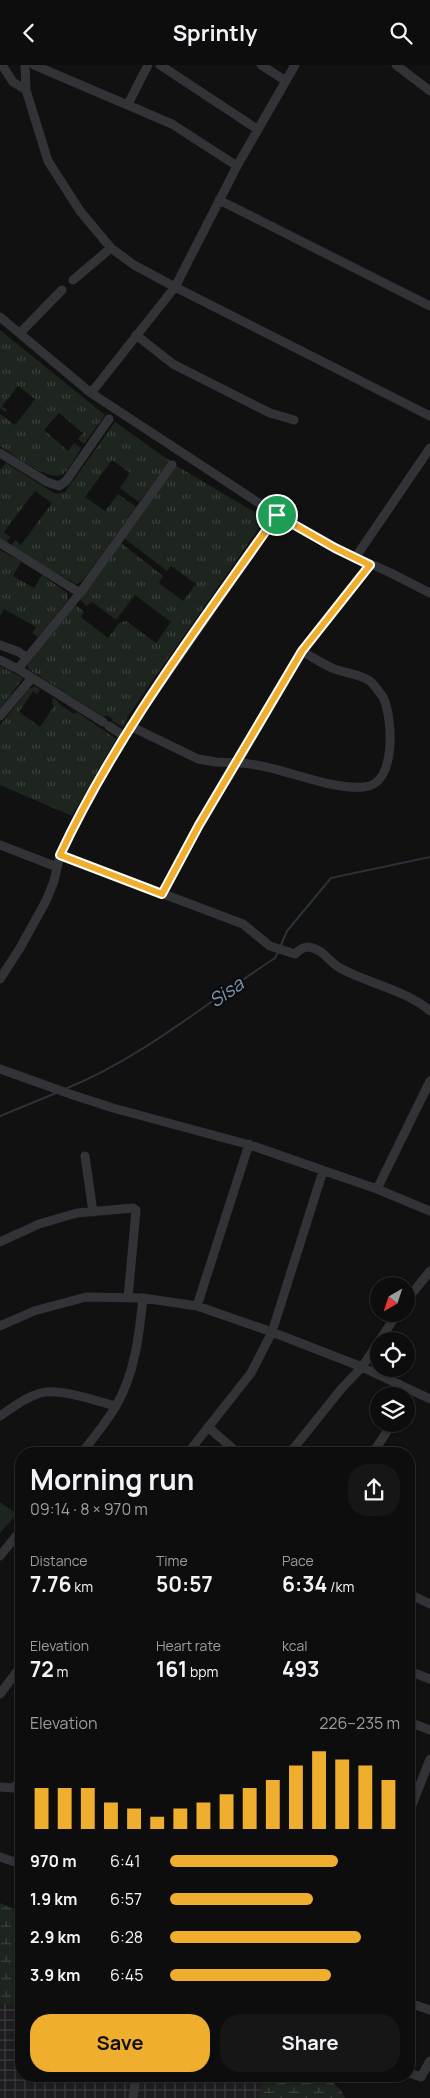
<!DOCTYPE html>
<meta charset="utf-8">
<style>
:root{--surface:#0d0d0e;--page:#161617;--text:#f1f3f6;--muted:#9a9c9e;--line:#2d2d2e;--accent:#efae2d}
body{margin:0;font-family:Manrope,sans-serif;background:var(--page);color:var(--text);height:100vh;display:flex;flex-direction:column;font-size:19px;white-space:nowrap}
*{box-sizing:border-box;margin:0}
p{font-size:16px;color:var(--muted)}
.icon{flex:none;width:28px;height:28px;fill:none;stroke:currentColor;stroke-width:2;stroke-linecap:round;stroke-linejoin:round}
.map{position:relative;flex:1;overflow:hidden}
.side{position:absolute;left:15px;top:1382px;width:400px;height:635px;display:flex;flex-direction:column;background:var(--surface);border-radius:20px;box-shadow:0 1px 4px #0004,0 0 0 1px var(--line)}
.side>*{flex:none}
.needle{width:32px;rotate:219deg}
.tools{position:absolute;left:370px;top:1212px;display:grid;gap:10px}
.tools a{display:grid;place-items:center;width:45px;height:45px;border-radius:50%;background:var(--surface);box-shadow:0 1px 4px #0004,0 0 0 1px var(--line);font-size:25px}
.pin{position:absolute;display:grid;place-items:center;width:42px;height:42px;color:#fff;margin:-21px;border:2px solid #fff;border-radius:50%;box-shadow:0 1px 5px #0007}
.round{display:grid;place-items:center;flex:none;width:52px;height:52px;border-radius:20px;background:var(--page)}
.head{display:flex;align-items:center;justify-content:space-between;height:85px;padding:0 15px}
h1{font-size:28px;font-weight:700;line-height:38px}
.figures{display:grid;grid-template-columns:repeat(3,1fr);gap:8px;height:85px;padding:5px 15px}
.figures div{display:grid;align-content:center}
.figures b{font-size:21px;font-weight:700}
.figures small{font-size:14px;font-weight:400}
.figures p{font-size:14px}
.chart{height:140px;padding:10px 15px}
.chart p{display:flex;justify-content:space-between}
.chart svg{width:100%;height:90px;margin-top:5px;stroke:var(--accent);stroke-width:6}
.cta{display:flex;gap:10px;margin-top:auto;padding:10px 15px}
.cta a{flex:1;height:58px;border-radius:20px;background:var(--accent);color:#111;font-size:20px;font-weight:700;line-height:58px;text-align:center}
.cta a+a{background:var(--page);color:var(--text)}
ul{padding:0 15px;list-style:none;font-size:16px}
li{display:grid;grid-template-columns:80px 60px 1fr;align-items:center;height:38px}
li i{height:12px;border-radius:6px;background:var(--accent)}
header{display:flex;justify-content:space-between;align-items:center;height:65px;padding:0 15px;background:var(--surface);font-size:22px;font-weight:700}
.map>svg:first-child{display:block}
</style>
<header><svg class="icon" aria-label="back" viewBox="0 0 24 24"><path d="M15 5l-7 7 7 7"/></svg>Sprintly<svg class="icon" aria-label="search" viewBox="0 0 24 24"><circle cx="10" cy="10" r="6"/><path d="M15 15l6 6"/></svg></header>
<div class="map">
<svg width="430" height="2033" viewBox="0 0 430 2033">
<defs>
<pattern id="industrial-grid" width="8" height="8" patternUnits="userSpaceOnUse" patternTransform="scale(1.25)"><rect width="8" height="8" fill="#1d1d1f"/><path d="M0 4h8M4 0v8" fill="none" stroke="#3b3b3d"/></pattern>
<pattern id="grass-tufts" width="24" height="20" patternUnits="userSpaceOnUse" patternTransform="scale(1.25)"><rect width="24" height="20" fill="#1d251e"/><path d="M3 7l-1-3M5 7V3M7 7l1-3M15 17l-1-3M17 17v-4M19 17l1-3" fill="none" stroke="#3b423c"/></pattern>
<pattern id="wetland-marsh" width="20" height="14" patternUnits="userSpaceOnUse" patternTransform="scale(1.25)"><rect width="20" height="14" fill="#1d251e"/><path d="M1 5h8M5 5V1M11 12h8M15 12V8" fill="none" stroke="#3b423c"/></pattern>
</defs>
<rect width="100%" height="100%" fill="#111112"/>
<!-- industrial -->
<path fill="url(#industrial-grid)" d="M21 1932V2011H188L195 2014 198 2011H258L264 2017 258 2033H0V1938L10 1940Z"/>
<!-- grass -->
<path fill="url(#grass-tufts)" d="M0 265 105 350 84 379 78 374 83 368 59 348 44 365 68 386 74 378 81 383C76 391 70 404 63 409 49 418 13 389 0 381V349L15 360 35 334 18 321 2 341 7 345 5 347 0 343Z
M115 357 170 396 139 437 120 423 130 408 112 395 85 432 105 446 118 429 136 442 83 515 76 519 11 481 15 475 21 480 52 438 35 426 4 467 10 472 6 478 0 475V405L6 398 54 428 57 429 65 427Z
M177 401 264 453 257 466 128 651 123 662 112 656 113 654 106 650 104 652 28 604V599L75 541H78L84 547 81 552 108 573 119 558 126 556 156 578 171 557 135 530 116 555 92 537 86 541 80 534 121 478 163 511 159 518 183 536 196 519 171 501 167 506 124 473Z
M0 485 21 497 13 511 34 523 42 510 67 528 68 535 38 572 32 568 36 562 4 544 0 551Z
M0 601 23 613 0 644Z
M35 621 40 625 37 629 33 626 19 647 40 662 54 641 52 639 53 633 58 636 59 639 74 649 77 647 116 674 72 751 0 720V660L29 624Z"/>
<!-- wetland -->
<path fill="url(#wetland-marsh)" d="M0 1838 21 1847V1932L10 1940 0 1938Z
M258 2011H326L340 2024 345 2033H258L264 2017Z"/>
<!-- green -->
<path fill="#1d251e" d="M0 1437 17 1449 0 1468Z"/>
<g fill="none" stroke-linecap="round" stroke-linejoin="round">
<!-- stream -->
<path stroke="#2a3238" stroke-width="2" d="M281 880 287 866 331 813 430 792
M65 1024C142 993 206 938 275 893L278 887
M0 1051 56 1028"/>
<!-- minor -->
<path stroke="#323337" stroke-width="9" d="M2 0 13 17 26 25
M25 0 26 25 48 96 80 146 111 183 134 200 175 222 430 351
M34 0 172 59 237 101
M160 0 257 64
M261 0 286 16
M396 0 430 26
M128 39 148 0
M219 135 430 241
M73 215 111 183
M0 252 91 328 277 450
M20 268 62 225
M136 270 173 299 270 348 294 355
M91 328 175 222 237 101 295 0
M0 388 47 417 59 421 66 416 109 354
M0 478 80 528
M355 493 430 383
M0 580 19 587 27 593
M0 595 18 604 103 657
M18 604 80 528 172 400
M0 651 32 613
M109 661 124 671
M130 661 198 694 216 697 237 698 302 586 370 500
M0 780 57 802
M60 790 243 859 270 881 295 889C299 885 303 882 308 882 322 883 329 897 340 903 367 918 408 926 430 946
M162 829 199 760 237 698C279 699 324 725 364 722 397 720 393 653 383 632 380 628 375 621 371 617 362 609 343 608 332 603 321 598 312 592 302 586
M0 914 20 883 46 836 54 816 60 790 76 756 124 671 277 450 335 483 391 508 430 528
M0 1004 70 1029 113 1043 250 1080 377 1124 430 1146
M85 1091 93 1147
M377 1124 430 1016
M0 1177 39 1159 77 1148 133 1143 136 1145 128 1233
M406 1236 430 1206
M197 1241 249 1079
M0 1261 34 1246 86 1232 143 1233 197 1241 272 1267 362 1302 430 1334
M396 1331 399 1319
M0 1351C13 1342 30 1329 46 1327 66 1325 96 1336 116 1341
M208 1362 239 1389
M81 1389C93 1373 106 1358 116 1341 135 1308 139 1271 143 1233
M187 1389 251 1308 272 1267 323 1106
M289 1389 342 1323 362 1302 397 1249
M372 1389 386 1368 389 1359
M0 1491 21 1465
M409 1529 430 1539
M409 1606 430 1614
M0 1629 21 1601
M409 1657 430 1665
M0 1722 13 1723 21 1716
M409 1748 430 1694
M0 1792 21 1799
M409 1938 430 1945
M409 2008 421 2012 430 1996
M133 2033 136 2011"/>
</g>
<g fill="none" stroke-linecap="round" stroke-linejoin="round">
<!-- route casing -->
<g stroke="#fff" stroke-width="10">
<path id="route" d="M277 450 335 483 370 500 302 586 199 760 162 829 60 790C117 668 200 560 277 450Z"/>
</g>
<!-- route -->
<use href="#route" stroke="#efae2d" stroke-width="6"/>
</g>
<g text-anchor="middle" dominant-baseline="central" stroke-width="5" stroke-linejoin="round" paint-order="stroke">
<!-- water labels -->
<g font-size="19" font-style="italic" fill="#7995ae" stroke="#0c0c0d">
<text transform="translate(226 927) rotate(-35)">Sisa</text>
</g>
</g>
</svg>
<div class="tools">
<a><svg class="needle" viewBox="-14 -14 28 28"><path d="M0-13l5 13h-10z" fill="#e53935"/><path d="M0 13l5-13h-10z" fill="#9a9c9e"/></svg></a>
<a><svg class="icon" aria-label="locate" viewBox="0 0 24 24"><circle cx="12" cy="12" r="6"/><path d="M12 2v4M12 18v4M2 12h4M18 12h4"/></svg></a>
<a><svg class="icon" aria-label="layers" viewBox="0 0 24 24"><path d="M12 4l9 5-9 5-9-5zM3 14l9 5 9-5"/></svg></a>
</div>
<div class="pin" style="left:277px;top:450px;background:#1e9e55"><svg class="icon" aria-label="arrive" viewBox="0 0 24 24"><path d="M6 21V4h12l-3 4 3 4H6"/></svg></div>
<section class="side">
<div class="head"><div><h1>Morning run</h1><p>09:14 · 8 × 970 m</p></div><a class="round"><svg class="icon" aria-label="share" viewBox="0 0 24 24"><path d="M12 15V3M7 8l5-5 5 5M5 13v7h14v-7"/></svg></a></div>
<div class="figures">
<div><p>Distance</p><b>7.76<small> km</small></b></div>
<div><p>Time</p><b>50:57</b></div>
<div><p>Pace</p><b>6:34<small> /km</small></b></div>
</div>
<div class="figures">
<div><p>Elevation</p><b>72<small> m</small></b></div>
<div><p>Heart rate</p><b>161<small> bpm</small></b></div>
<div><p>kcal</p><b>493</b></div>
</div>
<div class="chart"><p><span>Elevation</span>226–235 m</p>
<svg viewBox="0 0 160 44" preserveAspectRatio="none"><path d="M5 44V24M15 44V24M25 44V24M35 44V31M45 44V34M55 44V38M65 44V34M75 44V31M85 44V27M95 44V24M105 44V20M115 44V13M125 44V6M135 44V10M145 44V13M155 44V20"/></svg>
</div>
<ul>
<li><b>970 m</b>6:41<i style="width:73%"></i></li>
<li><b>1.9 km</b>6:57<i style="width:62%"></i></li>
<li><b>2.9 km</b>6:28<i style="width:83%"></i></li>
<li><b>3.9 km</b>6:45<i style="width:70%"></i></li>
</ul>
<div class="cta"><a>Save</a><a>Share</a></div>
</section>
</div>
